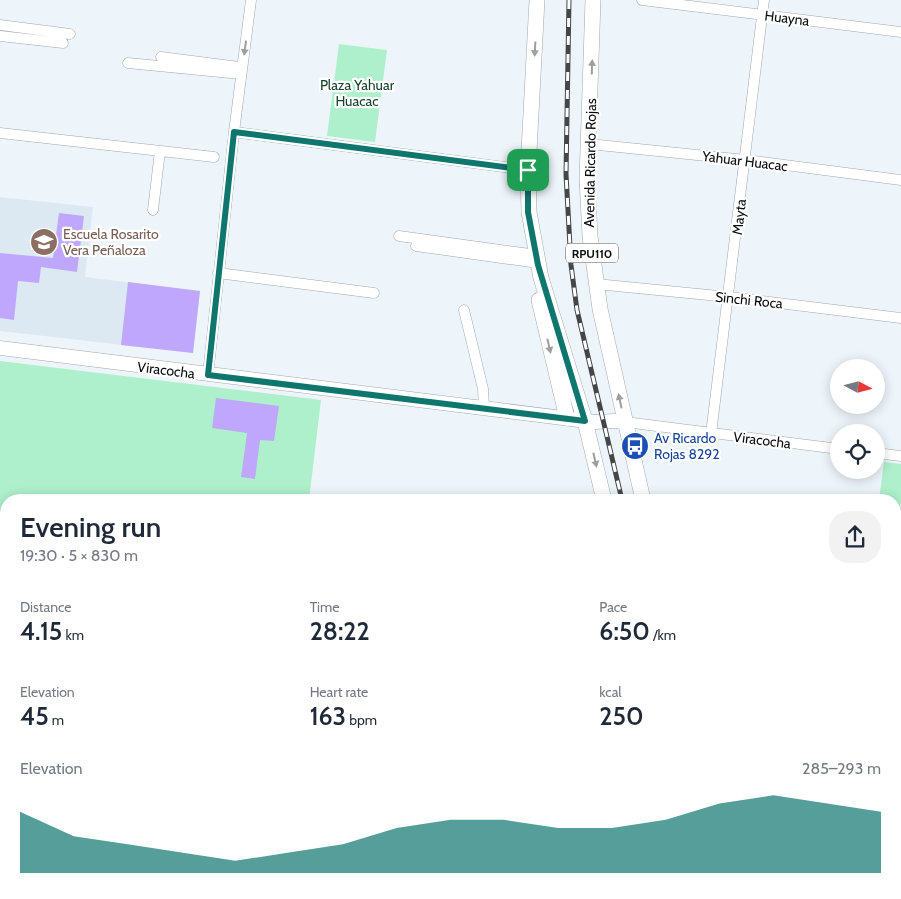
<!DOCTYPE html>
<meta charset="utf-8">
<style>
:root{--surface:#fff;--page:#f2f2f3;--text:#1f2937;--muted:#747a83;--accent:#0f766e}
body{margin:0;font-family:Cabin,sans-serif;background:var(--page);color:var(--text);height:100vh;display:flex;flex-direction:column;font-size:19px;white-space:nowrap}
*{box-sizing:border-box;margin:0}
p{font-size:16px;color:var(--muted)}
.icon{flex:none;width:28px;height:28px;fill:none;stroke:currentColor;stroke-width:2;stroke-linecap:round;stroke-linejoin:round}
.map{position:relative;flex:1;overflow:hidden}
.drawer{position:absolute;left:0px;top:494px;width:901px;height:406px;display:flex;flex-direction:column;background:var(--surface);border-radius:20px 20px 0 0;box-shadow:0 2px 12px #0003}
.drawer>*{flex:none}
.needle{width:32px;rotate:97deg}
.controls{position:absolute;left:830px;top:359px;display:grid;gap:10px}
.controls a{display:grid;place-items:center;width:55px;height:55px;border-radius:50%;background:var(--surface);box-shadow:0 2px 12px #0003;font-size:25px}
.pin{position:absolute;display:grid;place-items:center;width:42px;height:42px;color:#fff;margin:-21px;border-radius:10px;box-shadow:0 2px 8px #0006}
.round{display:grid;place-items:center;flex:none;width:52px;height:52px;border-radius:20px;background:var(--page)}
.head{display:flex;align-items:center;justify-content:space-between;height:85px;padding:0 20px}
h1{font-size:28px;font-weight:600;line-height:38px}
.figures{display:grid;grid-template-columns:repeat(3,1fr);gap:8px;height:85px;padding:5px 20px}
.figures div{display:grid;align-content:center}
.figures b{font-size:25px;font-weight:600}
.figures small{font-size:14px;font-weight:400}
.figures p{font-size:14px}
.chart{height:140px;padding:10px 20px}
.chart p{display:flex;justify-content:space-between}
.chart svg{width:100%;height:90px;margin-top:5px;fill:var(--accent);opacity:.7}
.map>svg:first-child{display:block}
</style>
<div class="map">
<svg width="901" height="899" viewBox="0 0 901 899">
<rect width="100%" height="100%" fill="#eef5fa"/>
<!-- built -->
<path fill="#dce9f3" d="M0 197 93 207 85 277 200 291 193 353 0 331Z
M895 748 901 749V834H895Z"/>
<!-- green -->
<path fill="#aef0cb" d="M339 44 387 50 375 142 327 136Z
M0 361 321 400 309 500H6V894H94L93 899H0Z
M884 462 901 464V500L898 527H895V500H879Z"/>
<!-- building -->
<path fill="#bea7fc" d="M59 213 84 216 77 272 41 267 39 283 18 281 14 320 0 318V253L53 258Z
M128 282 200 291 193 353 121 345Z
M216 398 279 406 274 441 260 440 255 479 241 477 247 433 212 428Z"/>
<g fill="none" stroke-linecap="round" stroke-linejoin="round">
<!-- minor casing -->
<g stroke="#a1a7ac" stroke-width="11">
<path id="minor" d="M642 0 901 32
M0 25 70 34
M0 36 63 43
M161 57 239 67
M128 63 241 74
M234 132 528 170
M0 133 214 157
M589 144 746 160 901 180
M153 210 160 151
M399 236 530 254
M416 246 531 262
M218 273 374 293
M596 284 729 297 901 318
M464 310 483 389 484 408
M208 375 234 132 251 0
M625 422 839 449
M711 434 764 0
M876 453 901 456
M895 644 901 594
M895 737 901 738
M830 894 873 899
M152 899 153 894
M207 899V894
M313 899 314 894"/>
</g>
<!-- secondary casing -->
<g stroke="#a1a7ac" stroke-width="15">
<path id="secondary" d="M0 348 595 422 614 421 625 422"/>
</g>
<!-- primary casing -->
<g stroke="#a1a7ac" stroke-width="16">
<path id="primary" d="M537 0 528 170 529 212 541 278 585 421 604 500
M593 0 587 179 590 236 600 309 643 500
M539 300 567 418
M714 894 716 899
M759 894 761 899"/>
</g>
<!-- minor -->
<use href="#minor" stroke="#fff" stroke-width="10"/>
<!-- secondary -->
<use href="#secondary" stroke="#fff" stroke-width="14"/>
<!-- primary -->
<use href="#primary" stroke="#fff" stroke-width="15"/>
<!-- rail casing -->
<g stroke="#444749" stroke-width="5">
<path id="rail" d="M569 0 566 174 571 265 577 310 622 500
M736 894 738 899"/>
</g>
<!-- rail -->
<use href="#rail" stroke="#fff" stroke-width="3" stroke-dasharray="9" stroke-linecap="butt"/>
</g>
<!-- one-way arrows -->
<defs><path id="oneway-solid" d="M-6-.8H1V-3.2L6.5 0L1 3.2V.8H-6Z" transform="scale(1.25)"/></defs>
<g fill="#9d9e9e">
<use href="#oneway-solid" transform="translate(245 48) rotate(98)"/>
<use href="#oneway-solid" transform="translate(535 49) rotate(93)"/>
<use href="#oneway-solid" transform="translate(592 67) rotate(-88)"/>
<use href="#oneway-solid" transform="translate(549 346) rotate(77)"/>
<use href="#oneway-solid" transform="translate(620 401) rotate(-102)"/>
<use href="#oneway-solid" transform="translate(595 460) rotate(77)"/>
</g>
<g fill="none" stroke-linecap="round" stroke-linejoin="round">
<!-- route casing -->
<g stroke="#fff" stroke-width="10">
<path id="route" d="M234 132 528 170V212L538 265 585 421 208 375Z"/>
</g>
<!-- route -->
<use href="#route" stroke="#0f766e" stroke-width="6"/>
</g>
<!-- icons -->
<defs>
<g id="school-disc" transform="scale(1.4375)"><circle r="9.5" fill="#8d6e63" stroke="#fff"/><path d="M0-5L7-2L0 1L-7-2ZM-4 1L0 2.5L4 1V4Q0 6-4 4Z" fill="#fff"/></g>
<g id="bus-disc" transform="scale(1.4375)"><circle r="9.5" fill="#1a4fb4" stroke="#fff"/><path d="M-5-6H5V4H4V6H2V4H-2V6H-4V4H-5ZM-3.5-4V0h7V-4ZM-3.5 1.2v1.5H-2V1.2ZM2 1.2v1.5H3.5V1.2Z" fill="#fff"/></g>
</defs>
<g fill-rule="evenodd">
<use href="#school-disc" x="44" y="242"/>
<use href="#bus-disc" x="635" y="446"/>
</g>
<g text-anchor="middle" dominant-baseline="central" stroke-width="4.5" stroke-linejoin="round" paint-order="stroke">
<!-- shield labels -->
<rect fill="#fff" stroke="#545556" stroke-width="1" x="566" y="243.5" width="52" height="19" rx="4"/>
<g font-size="12" font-weight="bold" fill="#0a0c0d">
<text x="592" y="253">RPU110</text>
</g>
<!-- street labels -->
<g font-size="14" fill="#0a0c0d" stroke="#fff">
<text transform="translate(787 18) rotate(7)">Huayna</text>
<text transform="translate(745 161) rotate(7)">Yahuar Huacac</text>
<text transform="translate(590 163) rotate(-89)">Avenida Ricardo Rojas</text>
<text transform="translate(739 217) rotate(-83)">Mayta</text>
<text transform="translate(749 300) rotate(6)">Sinchi Roca</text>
<text transform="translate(166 370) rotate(7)">Viracocha</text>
<text transform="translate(762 440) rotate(7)">Viracocha</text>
</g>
<!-- park labels -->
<g font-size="14" fill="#18432e" stroke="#fff">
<text x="357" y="85">Plaza Yahuar<tspan x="357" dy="16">Huacac</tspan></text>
</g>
<!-- education labels -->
<g font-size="14" fill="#785e54" stroke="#fff" text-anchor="start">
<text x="63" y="234">Escuela Rosarito<tspan x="63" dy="16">Vera Peñaloza</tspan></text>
</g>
<!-- transit labels -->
<g font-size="14" fill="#164399" stroke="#fff" text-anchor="start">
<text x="654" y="438">Av Ricardo<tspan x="654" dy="16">Rojas 8292</tspan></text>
</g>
</g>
</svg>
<div class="controls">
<a><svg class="needle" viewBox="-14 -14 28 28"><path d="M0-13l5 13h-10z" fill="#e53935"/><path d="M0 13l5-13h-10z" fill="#747a83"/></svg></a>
<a><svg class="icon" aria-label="locate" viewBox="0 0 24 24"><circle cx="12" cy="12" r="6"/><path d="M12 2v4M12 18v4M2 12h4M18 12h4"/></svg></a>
</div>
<div class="pin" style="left:528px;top:170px;background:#1e9e55"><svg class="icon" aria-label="arrive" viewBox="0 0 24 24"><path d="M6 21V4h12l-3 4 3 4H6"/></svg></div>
<section class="drawer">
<div class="head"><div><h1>Evening run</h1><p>19:30 · 5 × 830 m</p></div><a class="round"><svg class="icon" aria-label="share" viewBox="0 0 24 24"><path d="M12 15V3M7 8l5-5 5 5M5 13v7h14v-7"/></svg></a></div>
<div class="figures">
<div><p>Distance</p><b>4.15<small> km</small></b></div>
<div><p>Time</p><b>28:22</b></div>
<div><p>Pace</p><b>6:50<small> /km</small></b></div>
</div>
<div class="figures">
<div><p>Elevation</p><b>45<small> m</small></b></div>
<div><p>Heart rate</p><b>163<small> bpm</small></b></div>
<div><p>kcal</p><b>250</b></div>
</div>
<div class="chart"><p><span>Elevation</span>285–293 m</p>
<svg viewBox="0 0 160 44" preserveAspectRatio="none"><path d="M0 44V14L10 26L20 30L30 34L40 38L50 34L60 30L70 22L80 18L90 18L100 22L110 22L120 18L130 10L140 6L150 10L160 14V44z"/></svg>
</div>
</section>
</div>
